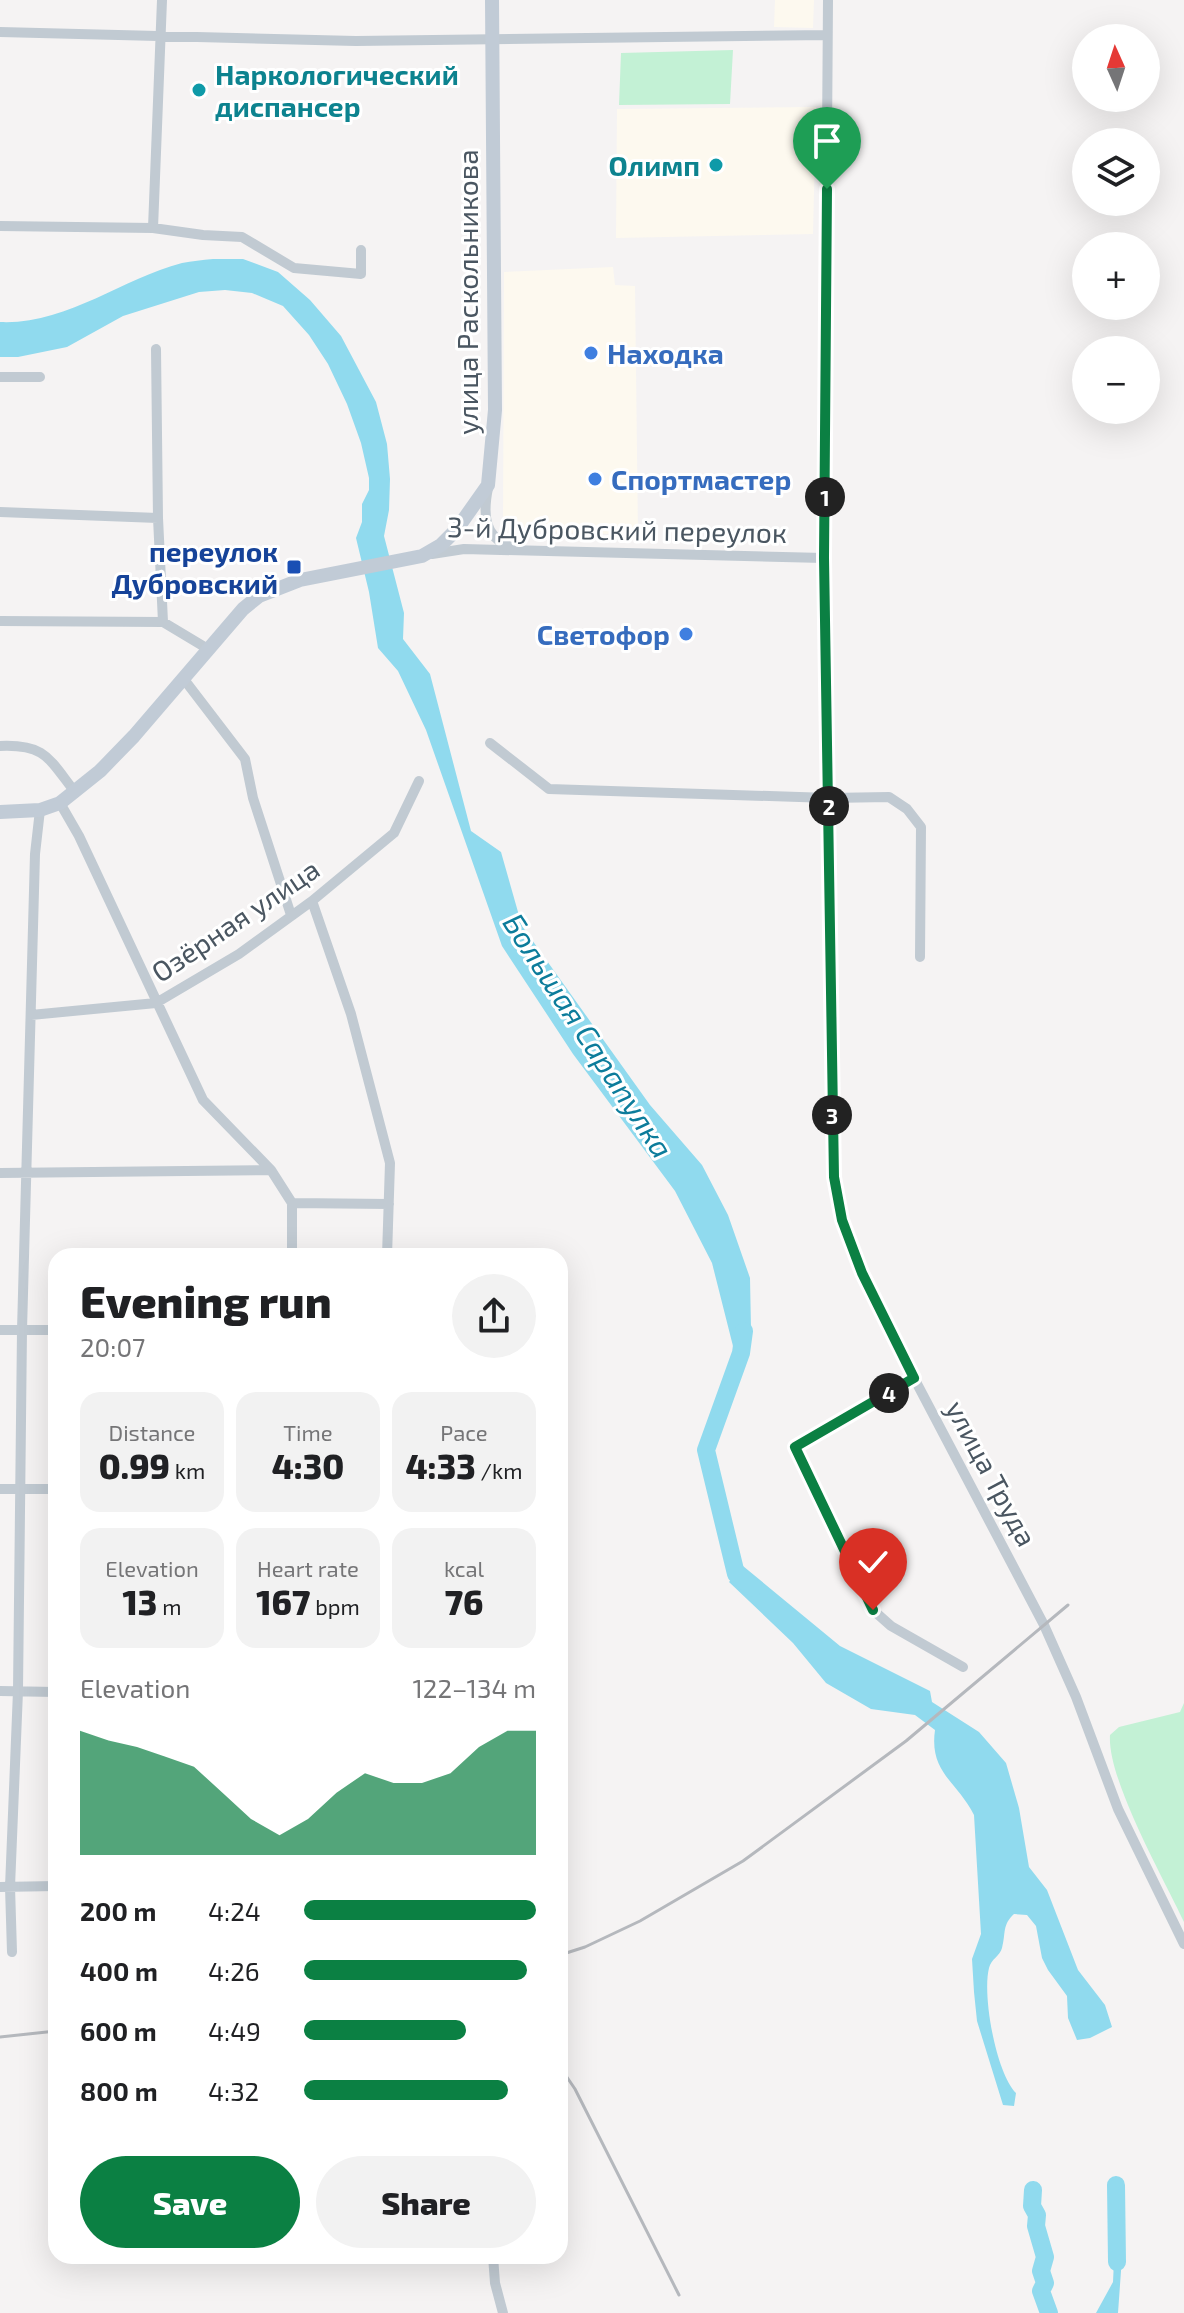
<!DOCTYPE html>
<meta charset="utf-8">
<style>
:root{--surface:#fff;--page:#f2f2f2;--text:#202124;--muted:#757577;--accent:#0b8043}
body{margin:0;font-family:"Exo 2",sans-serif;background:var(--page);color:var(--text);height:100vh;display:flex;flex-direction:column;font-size:30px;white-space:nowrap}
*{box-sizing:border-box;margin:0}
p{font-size:26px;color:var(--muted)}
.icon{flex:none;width:44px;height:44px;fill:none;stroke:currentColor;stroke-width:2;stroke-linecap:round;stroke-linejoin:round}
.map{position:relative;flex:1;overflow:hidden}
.sheet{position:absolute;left:48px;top:1248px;width:520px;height:1016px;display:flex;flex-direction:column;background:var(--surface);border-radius:24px;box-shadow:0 8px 32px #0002}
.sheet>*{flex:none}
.needle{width:52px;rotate:357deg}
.controls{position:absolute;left:1072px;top:24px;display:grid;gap:16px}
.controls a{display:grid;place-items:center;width:88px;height:88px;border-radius:50%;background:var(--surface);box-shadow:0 8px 32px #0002;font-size:40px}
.pin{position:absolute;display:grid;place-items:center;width:68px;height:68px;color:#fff;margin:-82px -34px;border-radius:50% 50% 50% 0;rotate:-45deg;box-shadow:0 0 8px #0007}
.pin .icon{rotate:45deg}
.km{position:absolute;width:40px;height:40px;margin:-20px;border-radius:50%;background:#222;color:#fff;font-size:22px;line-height:40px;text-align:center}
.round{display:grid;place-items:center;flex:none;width:84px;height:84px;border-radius:42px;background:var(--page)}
.headline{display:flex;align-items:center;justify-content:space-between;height:136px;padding:0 32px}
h1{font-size:44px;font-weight:800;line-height:60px}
.metrics{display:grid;grid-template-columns:repeat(3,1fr);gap:12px;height:136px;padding:8px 32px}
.metrics div{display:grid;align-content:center;border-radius:20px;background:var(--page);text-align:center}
.metrics b{font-size:34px;font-weight:800}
.metrics small{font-size:22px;font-weight:400}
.metrics p{font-size:22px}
.chart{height:224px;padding:16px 32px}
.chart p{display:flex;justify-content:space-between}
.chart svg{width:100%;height:144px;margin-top:8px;fill:var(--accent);opacity:.7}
.action{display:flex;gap:16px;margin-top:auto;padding:16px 32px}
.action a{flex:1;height:92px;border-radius:48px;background:var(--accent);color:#fff;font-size:32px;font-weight:800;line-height:92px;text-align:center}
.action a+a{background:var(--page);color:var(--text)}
ul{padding:0 32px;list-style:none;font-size:26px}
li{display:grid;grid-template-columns:128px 96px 1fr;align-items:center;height:60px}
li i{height:20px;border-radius:10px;background:var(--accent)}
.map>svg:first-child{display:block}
</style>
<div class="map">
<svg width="1184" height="2313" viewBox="0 0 1184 2313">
<rect width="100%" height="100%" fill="#f5f3f3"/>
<!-- commercial -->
<path fill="#fdf9ef" d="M775 0H814L813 28 774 27Z
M816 107 813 234 616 238 617 109Z
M613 267 615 285 635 286 638 535 503 530 504 272Z"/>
<!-- green -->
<path fill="#c3f1d5" d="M733 50 730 104 619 105 621 53Z
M1184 1703V1922C1164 1879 1107 1779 1110 1735L1119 1727 1180 1712Z"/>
<!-- water -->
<path fill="#90daee" d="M213 259H243L278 272 310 300 341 336 376 402 387 444 390 479 389 510 384 536 404 613 403 639 430 674 471 831 501 852 522 926 650 1105 702 1165 728 1215 750 1278 751 1329 744 1354 734 1350 712 1263 675 1191 573 1054 502 946 426 730 398 671 378 648 369 592 356 538 362 522V504L369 490V478L361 443 347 404 328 364 309 335 283 306 252 293 225 290 199 292 123 316 67 347 18 357H0V322C66 325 121 279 182 263 192 261 202 260 213 259Z
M743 1566 840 1646 930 1691 932 1702 979 1732 1006 1763 1019 1808 1029 1867 1047 1890 1078 1970 1105 2005 1112 2027 1090 2038 1077 2040 1068 2018 1067 1996 1048 1970 1042 1958 1036 1926 1027 1915 1014 1914C1002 1925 1006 1933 1002 1948 1000 1956 991 1959 989 1968 982 1995 996 2073 1016 2093L1014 2106 1003 2105 977 2021 974 1992 972 1959 981 1934 974 1815C957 1781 929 1773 935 1730L915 1715 871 1709 826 1683 793 1643 729 1582Z
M1120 2236 1121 2271 1118 2313H1096L1113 2282 1115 2239Z"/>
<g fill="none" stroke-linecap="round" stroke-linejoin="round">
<!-- river -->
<path stroke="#90daee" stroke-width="18" d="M744 1331 741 1353 706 1450 736 1574 753 1588
M1116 2185 1117 2262
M1033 2190 1032 2206 1037 2215 1036 2226 1045 2257 1041 2271 1045 2283 1041 2291 1049 2313"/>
<!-- minor -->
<path stroke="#c1cad2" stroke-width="10" d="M828 0 824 558 834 1177 842 1220 862 1273 914 1378 1044 1625 1076 1697 1118 1809 1184 1944
M0 32 356 41 827 35
M0 226 153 228 203 235 242 237 294 268 361 274V250
M153 228 162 0
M156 349 158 518 163 622
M0 377H40
M488 488C483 513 483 537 511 547
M0 512 158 518
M432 554 464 549 824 558
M0 621 163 622 208 649
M183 678 245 759 253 798 291 915
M490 743 549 789 829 798 889 797 907 809 921 827 920 957
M0 746C46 744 49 759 75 792
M60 803 79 836 203 1100 271 1170 292 1203
M312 901 351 1014 390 1163 387 1256
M31 1015 156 1003 239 954 312 901 394 833 419 781
M0 1173 271 1170
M292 1203 389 1204
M292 1203V1256
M0 1330H56
M914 1378 795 1447 873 1610 891 1626 963 1667
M0 1489H56
M0 1691 56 1692
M0 1887 56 1886
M12 1952 10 1887 18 1691 22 1330 35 854 40 810
M493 2256 495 2283 503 2313"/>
<!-- secondary -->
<path stroke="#c1cbd6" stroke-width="14" d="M0 812 40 810 60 803 100 771 134 736 243 609 259 596 300 580 422 556 441 545 457 529 488 485 495 410 492 0"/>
<!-- rail -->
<path stroke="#b5b8bd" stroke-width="3" d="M560 1955 585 1947 640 1921 743 1861 906 1741 1068 1605
M0 2037 56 2031
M560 2067 575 2089 679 2295"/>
</g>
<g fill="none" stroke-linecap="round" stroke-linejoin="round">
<!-- route casing -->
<g stroke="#fff" stroke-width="16">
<path id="route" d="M827 189 824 558 834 1177 842 1220 862 1273 914 1378 795 1447 873 1610"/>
</g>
<!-- route -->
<use href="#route" stroke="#0b8043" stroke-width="10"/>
</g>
<!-- markers -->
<g fill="#0f9aa8" stroke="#fff" stroke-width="3">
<circle cx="199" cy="90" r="8"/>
<circle cx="716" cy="165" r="8"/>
</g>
<g fill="#3f7fe0" stroke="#fff" stroke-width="3">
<circle cx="591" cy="353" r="8"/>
<circle cx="595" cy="479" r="8"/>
<circle cx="686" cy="634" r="8"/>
</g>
<rect fill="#1a4fb4" stroke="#fff" stroke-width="3" x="286" y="559" width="16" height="16" rx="4"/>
<g text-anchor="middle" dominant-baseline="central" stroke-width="6" stroke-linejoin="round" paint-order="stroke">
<!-- culture labels -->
<g font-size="28" font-weight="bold" fill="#0d838f" stroke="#fff" text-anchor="start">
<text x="215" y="74">Наркологический<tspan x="215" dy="32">диспансер</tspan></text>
<text x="700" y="165" text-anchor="end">Олимп</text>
</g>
<!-- street labels -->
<g font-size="28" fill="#4a5661" stroke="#fff">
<text transform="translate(467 292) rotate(-90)">улица Раскольникова</text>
<text transform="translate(617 529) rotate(1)">3-й Дубровский переулок</text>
<text transform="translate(235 920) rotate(-34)">Озёрная улица</text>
<text transform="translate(992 1473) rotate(62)">улица Труда</text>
</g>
<!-- shop labels -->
<g font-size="28" font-weight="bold" fill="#366cbe" stroke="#fff" text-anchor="start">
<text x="607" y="353">Находка</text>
<text x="611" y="479">Спортмастер</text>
<text x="670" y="634" text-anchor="end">Светофор</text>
</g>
<!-- transit labels -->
<g font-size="28" font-weight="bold" fill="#164399" stroke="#fff" text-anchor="end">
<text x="278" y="551">переулок<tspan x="278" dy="32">Дубровский</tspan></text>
</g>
<!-- water labels -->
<g font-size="30" font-style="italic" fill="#0c7c9b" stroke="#fff">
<text transform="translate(589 1035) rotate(57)">Большая Сарапулка</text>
</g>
</g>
</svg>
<div class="controls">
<a><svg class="needle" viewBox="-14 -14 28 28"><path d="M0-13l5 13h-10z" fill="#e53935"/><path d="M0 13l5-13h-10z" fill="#757577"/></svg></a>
<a><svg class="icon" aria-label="layers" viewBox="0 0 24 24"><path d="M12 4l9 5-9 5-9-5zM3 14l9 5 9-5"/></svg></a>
<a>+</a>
<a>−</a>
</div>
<div class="pin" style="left:827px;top:189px;background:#1e9e55"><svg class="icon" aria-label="arrive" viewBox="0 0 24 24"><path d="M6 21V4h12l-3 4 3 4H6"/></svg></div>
<div class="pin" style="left:873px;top:1610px;background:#d93025"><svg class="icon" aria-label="check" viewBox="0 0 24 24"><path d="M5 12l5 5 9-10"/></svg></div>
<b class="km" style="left:825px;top:497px">1</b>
<b class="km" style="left:829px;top:806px">2</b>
<b class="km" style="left:832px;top:1115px">3</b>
<b class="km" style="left:889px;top:1393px">4</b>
<section class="sheet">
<div class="headline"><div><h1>Evening run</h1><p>20:07</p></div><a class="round"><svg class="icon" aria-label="share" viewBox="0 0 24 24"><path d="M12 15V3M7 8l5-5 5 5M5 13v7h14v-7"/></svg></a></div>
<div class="metrics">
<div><p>Distance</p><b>0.99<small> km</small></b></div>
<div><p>Time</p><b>4:30</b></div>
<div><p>Pace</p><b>4:33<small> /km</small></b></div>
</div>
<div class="metrics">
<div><p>Elevation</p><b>13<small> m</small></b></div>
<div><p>Heart rate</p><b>167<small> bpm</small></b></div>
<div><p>kcal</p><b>76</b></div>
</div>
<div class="chart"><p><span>Elevation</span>122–134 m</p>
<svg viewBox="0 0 160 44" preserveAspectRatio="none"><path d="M0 44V6L10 9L20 11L30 14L40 17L50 25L60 33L70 38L80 33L90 25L100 19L110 22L120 22L130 19L140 11L150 6L160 6V44z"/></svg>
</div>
<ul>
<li><b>200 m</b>4:24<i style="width:100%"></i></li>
<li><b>400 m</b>4:26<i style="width:96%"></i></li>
<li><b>600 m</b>4:49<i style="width:70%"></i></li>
<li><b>800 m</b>4:32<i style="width:88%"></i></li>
</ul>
<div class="action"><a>Save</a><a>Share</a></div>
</section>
</div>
